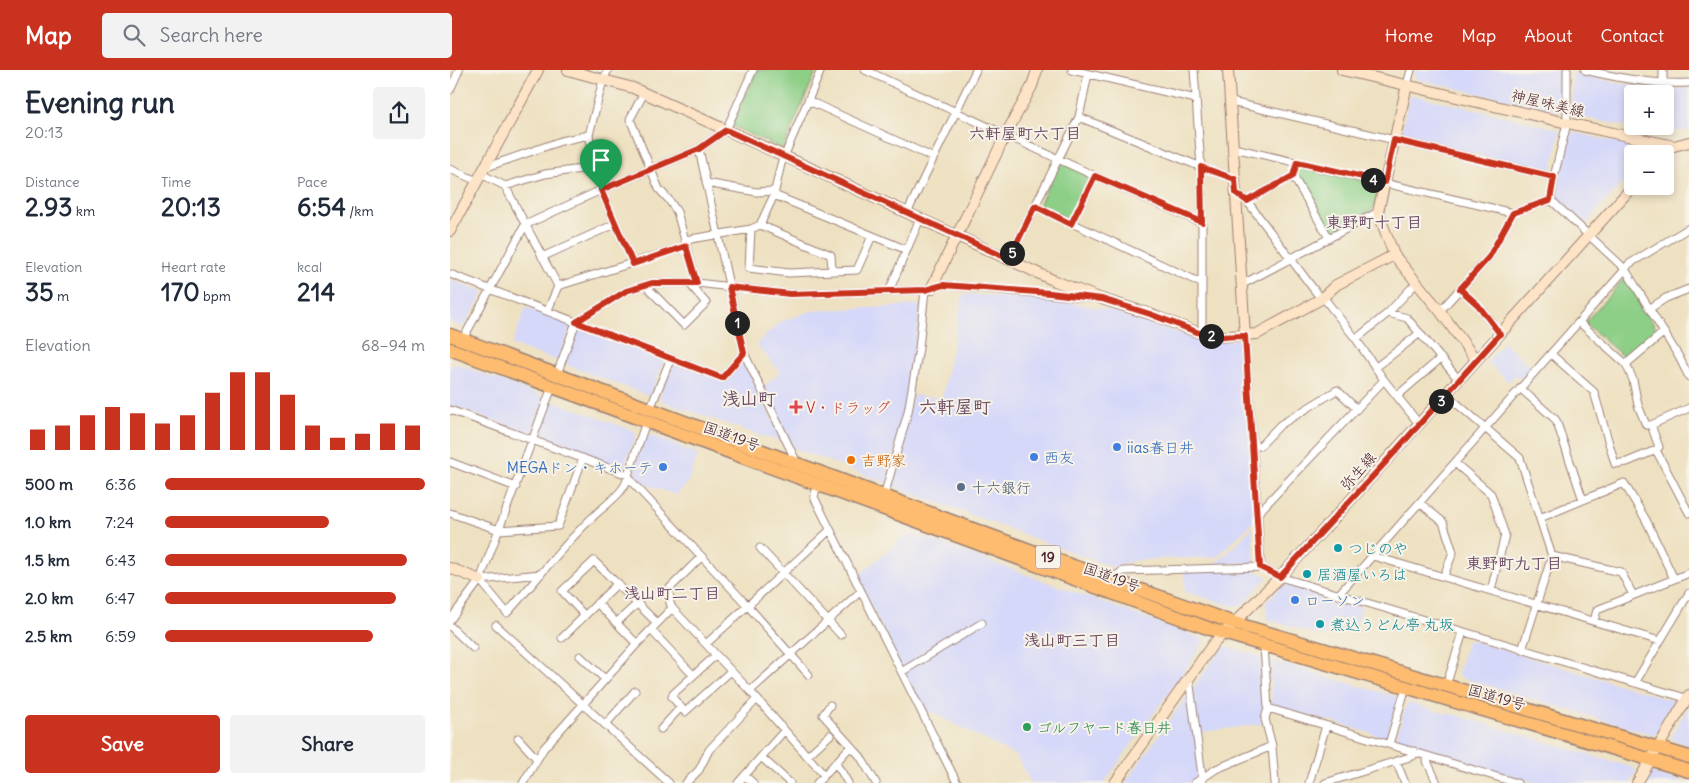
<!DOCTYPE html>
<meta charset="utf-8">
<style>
:root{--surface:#fff;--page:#f2f2f3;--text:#1f2937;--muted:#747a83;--accent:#c8321e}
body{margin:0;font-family:Delius,"Klee One",sans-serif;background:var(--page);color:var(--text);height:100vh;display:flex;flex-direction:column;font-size:19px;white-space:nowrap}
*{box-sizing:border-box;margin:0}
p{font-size:16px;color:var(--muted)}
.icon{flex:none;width:28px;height:28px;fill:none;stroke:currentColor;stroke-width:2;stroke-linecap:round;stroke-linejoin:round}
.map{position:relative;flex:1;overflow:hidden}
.details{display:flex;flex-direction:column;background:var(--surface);width:450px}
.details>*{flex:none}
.buttons{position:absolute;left:1174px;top:15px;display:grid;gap:10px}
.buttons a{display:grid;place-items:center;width:50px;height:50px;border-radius:5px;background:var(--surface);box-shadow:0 2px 8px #0003;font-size:25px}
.pin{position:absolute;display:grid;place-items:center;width:42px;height:42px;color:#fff;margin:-51px -21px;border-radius:50% 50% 50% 0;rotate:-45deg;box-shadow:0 0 5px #0007}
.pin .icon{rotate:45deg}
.km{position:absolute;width:25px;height:25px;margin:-12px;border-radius:50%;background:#222;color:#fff;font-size:14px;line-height:25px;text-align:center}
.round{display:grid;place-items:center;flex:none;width:52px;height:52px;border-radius:5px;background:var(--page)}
.head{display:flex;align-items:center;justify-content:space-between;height:85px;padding:0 25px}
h1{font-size:28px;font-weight:700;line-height:38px}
.metrics{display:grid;grid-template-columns:repeat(3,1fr);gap:8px;height:85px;padding:5px 25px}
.metrics div{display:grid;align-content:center}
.metrics b{font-size:25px;font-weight:700}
.metrics small{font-size:14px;font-weight:400}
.metrics p{font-size:14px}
.chart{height:140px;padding:10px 25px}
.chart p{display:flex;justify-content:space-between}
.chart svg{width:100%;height:90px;margin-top:5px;stroke:var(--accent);stroke-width:6}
.action{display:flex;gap:10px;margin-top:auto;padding:10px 25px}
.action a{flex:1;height:58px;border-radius:5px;background:var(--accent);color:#fff;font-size:20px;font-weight:700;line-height:58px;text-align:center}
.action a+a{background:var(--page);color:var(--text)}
ul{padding:0 25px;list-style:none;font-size:16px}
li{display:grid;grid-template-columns:80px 60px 1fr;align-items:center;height:38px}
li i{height:12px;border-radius:6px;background:var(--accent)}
header{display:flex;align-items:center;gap:30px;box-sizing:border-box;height:70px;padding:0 25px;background:var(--accent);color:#fff}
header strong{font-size:24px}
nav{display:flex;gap:28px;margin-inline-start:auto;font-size:18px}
.search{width:350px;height:45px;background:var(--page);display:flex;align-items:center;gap:12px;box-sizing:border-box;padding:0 18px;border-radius:5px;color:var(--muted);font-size:19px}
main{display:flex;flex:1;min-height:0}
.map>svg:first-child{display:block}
</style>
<header>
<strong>Map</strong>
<div class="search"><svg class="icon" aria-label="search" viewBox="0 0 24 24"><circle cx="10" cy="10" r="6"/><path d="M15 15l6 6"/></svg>Search here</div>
<nav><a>Home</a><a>Map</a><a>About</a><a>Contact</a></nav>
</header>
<main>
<section class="details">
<div class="head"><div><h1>Evening run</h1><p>20:13</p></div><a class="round"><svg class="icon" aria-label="share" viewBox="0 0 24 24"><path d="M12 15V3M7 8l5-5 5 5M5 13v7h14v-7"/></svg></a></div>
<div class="metrics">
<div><p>Distance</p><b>2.93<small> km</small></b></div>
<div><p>Time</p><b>20:13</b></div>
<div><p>Pace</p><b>6:54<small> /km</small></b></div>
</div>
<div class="metrics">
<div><p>Elevation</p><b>35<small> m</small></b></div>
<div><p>Heart rate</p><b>170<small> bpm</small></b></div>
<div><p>kcal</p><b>214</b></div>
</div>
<div class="chart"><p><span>Elevation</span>68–94 m</p>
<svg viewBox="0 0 160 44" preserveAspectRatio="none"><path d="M5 44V34M15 44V32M25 44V27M35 44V23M45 44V26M55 44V31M65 44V27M75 44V16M85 44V6M95 44V6M105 44V17M115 44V32M125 44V38M135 44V36M145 44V31M155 44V32"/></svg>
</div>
<ul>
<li><b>500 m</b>6:36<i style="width:100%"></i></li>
<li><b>1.0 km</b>7:24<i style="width:63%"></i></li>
<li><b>1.5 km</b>6:43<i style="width:93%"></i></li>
<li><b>2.0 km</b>6:47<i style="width:89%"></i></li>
<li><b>2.5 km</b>6:59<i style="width:80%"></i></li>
</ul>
<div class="action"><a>Save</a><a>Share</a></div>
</section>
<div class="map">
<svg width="1239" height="713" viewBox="0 0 1239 713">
<rect width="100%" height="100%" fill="#f7f3e8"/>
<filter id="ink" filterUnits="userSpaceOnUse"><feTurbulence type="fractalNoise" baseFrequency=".02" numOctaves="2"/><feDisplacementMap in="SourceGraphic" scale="10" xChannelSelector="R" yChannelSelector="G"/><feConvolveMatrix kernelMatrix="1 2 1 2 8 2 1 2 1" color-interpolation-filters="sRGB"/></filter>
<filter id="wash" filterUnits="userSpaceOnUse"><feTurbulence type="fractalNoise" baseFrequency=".0096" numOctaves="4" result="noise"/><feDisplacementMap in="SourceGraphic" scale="20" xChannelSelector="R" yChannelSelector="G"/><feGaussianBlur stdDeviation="1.12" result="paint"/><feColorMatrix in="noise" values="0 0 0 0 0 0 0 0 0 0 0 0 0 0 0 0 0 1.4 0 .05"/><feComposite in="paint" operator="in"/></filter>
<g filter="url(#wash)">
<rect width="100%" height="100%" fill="#eee1c1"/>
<!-- built -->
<path fill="#d6d8f9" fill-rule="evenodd" d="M966 0H1110L1112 2V40L1109 42 966 9 964 6Z
M1124 3 1168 13 1215 19 1239 18V61H1216L1188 59 1123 45 1121 43 1122 4ZM1182 24H1215V56H1182Z
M963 25 1108 59 1110 62 1102 99 1099 101 953 67 951 64 959 27Z
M1122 62 1196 79V84H1182V102L1136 154H1133L1106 130 1105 127 1119 64Z
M0 209 34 222 15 255 12 257 0 253Z
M513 224 604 230 605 232 620 233 663 241 763 274 766 272 792 269 804 451 767 487 686 490 662 497 443 416 442 409 463 325 492 328Z
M471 235 460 321 437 413 343 378 314 317 330 302 306 274 330 252 361 241Z
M76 237 120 253 121 256 109 288 105 290 62 275Z
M130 257 212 287 214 290 201 323 197 325 117 295 115 291 127 258Z
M1054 272 1080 297 1070 309 1065 305 1059 312 1037 292Z
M292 286 294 293 334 373 316 367H314L212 331 210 327 222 294 225 292 272 309Z
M7 294 92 326 94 330 82 363 79 364 0 335V295Z
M104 331 184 361 186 365 174 397 170 399 89 368 88 366 100 332Z
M200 365 248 384 238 413 226 425 184 410 185 403 183 400 195 367Z
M802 457 805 493 764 494V493L768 491 787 474Z
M459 462 753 569 754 571 740 593 654 713H581L566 686 470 636 407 507Z
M802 499 818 507 792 535 783 536 735 522 734 501Z
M834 514 912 537 906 555 882 548 875 567 817 549 816 532Z
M1021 570 1224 631 1226 634 1208 663 1204 665 1009 607 1008 604 1017 571Z
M775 576 811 587 815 641 811 647 812 654 746 663 750 705 738 713H675L772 577Z
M819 590 947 627 948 630 937 666 934 667 822 635Z
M960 633 996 644 998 643 1184 698 1186 702 1180 713H1086L947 672 946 669 956 635Z
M1239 636V675L1223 670 1221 666Z
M1203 703 1236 713H1194L1200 704Z"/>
<!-- green -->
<path fill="#8dcf87" stroke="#6c7759" d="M307 0H367L333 79 282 56Z
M612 93 639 106 641 109 621 148 617 150 590 137V133L608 95Z
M850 96 927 114 929 117 924 138 922 140 883 162 880 161 846 104 847 98Z
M1174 209H1177L1208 262 1207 265 1179 289H1176L1136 254V251Z
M828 572 1139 664 1152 669 851 580Z"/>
</g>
<g filter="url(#ink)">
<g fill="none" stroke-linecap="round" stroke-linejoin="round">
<!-- street casing -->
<g stroke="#9c8076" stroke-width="9">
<path id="street" d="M158 0 153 10 139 65 151 120 183 194
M415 0 645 106 752 153
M622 0 746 29
M744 0 751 97 752 153V264
M1117 0V53L1104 107 1101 130 1175 199 1229 287 1239 307
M1135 0C1169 8 1204 15 1239 13
M1213 13V0
M957 15 961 0
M0 20 9 0
M194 23 180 49 209 119 219 130 227 142 247 213
M359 31 482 87
M781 32 1104 107
M629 47 751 97 785 109
M784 78 1063 143 1039 187 990 241
M249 79 294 283 347 393
M34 98 111 71 139 65
M0 99 27 111
M31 104 55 116 108 216
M256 113 307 122 325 121
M55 116 95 104 146 97
M786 123 797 131 871 229
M324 125 457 180
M797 131 843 106 879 168
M585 136 751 213
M457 143 526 0
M1063 143 1101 130
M621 154 645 106
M310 155 381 185 382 201
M301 159 299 198 339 203 407 200 422 166
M235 170 301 159 310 155 324 125 331 94 371 0
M92 187 165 154
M559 189 629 47 638 4
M0 204 272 308 294 283
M793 214 928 142
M195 215 234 255 256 233 239 213
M108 216 237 176
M1010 219 1028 235 1050 264
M439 221 470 149
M873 227 906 269 934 310 970 355
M1199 239 1216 228 1239 219
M98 240 108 216
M938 243 957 248 1009 310
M1129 252 1176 294 1183 310 1188 335 1196 355H1201L1239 338
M795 266 811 497
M13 269 75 155 151 120 249 79 276 60 303 0
M906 269 938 243 967 212
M1101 284 1144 322 1165 394 1177 392 1206 380 1239 443
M1176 294 1214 262
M925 298 970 263
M107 304 126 252 176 221 202 213H247L340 224 475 220 493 215 642 228
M1071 319 1106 350 1133 430
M997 325 1070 388 1102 486 1072 580
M947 326 991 288
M200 339 221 288
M0 340 178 405 182 412 297 535 359 605
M1201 355 1209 377 1206 380
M803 376H810L830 355 887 320 907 339
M0 392 66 417
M1005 393 1041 424 1055 465 1041 520
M367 415 364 427 507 713
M434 426 458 342 469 278 475 220
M970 433 993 452 1003 482 994 506
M0 443 49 460 108 456 133 388
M808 443 934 310
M1090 448 1174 413 1196 450 1224 509
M310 478 391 565
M923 486 1210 571
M1102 486 1171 502 1183 525
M661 509 673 501 811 497 830 507 1239 629
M30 510 57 543C87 510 114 473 147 443 158 433 177 420 178 405L196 352
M30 510 91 504
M888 525 1172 203 1179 194 1239 158
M147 533 187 574
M222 538 300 621 374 705
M134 545 112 521 144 491 207 553
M0 550 30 510 102 317
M1144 551 1147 540 1239 503
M166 553 188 533
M46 555 219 713
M0 556 23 578
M201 560 243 605
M112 568 168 513
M256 574 380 460
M814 575 818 638 815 649 822 676 825 713
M266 585 223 624 222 627 235 642 281 601
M130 586 155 609
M453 601 532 553
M739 608 753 713
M1185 613 1239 523
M996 616 1013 562
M300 621 411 521
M380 635 373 645 410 686 426 713
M818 638 1067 713
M155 655 185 621
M211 659 231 637
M68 668 87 689
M939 674 956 617
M357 686 380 665
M978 686 977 691 987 713
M311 687 340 713
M946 691 955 713
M385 693 391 701 398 713
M295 706 303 713
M73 713 94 678 187 574 222 538 220 533 219 519 251 487
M236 713 249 700 259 680 307 629
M288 713 334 661
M367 713 401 676
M745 713 766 699 822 676
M859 713 876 656
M875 713 963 686 964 681"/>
</g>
<!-- secondary casing -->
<g stroke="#9c8076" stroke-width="12">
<path id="secondary" d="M118 0 183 18 334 86 605 211 652 229 700 244 752 264 766 267 807 264 871 229 886 215 944 185
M778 0 795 266
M892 0 1117 53 1224 76 1239 72
M957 15 928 142 944 185 990 241 1026 290
M0 161 88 0
M481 219 556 64 582 16 587 0
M0 498 30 510
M665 713 763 574 830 507 897 434 1183 116
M1187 713 1239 625"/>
</g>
<!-- highway casing -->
<g stroke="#9c8076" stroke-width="15">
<path id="highway" d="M0 265 617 494 784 553 1239 687
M0 279 760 559 1239 701"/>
</g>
<!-- street -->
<use href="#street" stroke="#fff" stroke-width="7"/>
<!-- secondary -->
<use href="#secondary" stroke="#fee4c6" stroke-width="10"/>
<!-- highway -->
<use href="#highway" stroke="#fdbc70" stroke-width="12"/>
</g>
</g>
<g fill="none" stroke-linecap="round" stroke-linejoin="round" filter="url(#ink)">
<!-- route casing -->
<g stroke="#fff" stroke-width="10">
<path id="route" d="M276 60 559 189 585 136 621 154 645 106 752 152 751 97 785 109 786 123 797 131 843 106 847 92 935 112 944 70 1104 107 1100 130 1063 143 1039 187 1010 219 1028 235 1050 264 934 394 830 507 810 497 795 266 766 267 752 264 700 244 652 229 600 223 493 215 475 220 340 224 279 217 294 283 272 308 126 252 176 221 202 213H247L236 176 183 194 151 120 249 79Z"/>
</g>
<!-- route -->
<use href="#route" stroke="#c8321e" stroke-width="6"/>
</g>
<!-- markers -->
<path fill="#e0444e" stroke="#f7f3e8" stroke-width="2" d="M343.5 329.5h5v5h5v5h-5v5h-5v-5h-5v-5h5z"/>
<g fill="#3f7fe0" stroke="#f7f3e8" stroke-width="2">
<circle cx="667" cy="377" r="5"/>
<circle cx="584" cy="387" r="5"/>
<circle cx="213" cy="397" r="5"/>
<circle cx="845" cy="530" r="5"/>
</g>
<circle fill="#e8710a" stroke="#f7f3e8" stroke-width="2" cx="401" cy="390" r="5"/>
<circle fill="#5c6f8a" stroke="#f7f3e8" stroke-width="2" cx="511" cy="417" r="5"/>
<g fill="#0f9aa8" stroke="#f7f3e8" stroke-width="2">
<circle cx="888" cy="478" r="5"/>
<circle cx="857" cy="504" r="5"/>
<circle cx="870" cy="554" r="5"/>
</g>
<circle fill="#2e9e5b" stroke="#f7f3e8" stroke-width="2" cx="577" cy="657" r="5"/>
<g text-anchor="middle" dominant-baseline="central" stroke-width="4" stroke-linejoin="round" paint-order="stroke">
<!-- shield labels -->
<rect fill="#f7f3e8" stroke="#7e5f64" stroke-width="1" x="585.5" y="475.5" width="25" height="23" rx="4"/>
<g font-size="14" font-weight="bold" fill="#4a1f2b">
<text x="598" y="487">19</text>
</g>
<!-- street labels -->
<g font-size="15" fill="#4a1f2b" stroke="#f7f3e8">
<text transform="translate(1098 33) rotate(13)">神屋味美線</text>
<text transform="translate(282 366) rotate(20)">国道19号</text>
<text transform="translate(908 401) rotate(-48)">弥生線</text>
<text transform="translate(662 507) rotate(20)">国道19号</text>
<text transform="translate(1047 627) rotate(16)">国道19号</text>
</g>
<!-- health labels -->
<g font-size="15" fill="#be3a42" stroke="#f7f3e8" text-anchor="start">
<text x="356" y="337">V・ドラッグ</text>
</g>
<!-- shop labels -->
<g font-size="15" fill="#366cbe" stroke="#f7f3e8" text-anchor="start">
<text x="677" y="377">iias春日井</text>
<text x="594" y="387">西友</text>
<text x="203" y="397" text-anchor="end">MEGAドン・キホーテ</text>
<text x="855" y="530">ローソン</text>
</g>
<!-- food labels -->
<g font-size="15" fill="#c56008" stroke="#f7f3e8" text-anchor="start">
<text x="411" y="390">吉野家</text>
</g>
<!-- service labels -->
<g font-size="15" fill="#4e5e75" stroke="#f7f3e8" text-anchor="start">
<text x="521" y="417">十六銀行</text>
</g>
<!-- culture labels -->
<g font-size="15" fill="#0d838f" stroke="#f7f3e8" text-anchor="start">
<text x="898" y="478">つじのや</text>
<text x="867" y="504">居酒屋いろは</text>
<text x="880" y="554">煮込うどん亭 丸坂</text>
</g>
<!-- leisure labels -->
<g font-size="15" fill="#27864d" stroke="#f7f3e8" text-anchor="start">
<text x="587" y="657">ゴルフヤード春日井</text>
</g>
<!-- neighbourhood labels -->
<g font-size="16" font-weight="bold" fill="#6c4b64" stroke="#f7f3e8">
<text x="575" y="63">六軒屋町六丁目</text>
<text x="924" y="152">東野町十丁目</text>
<text x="1064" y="493">東野町九丁目</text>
<text x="222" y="523">浅山町二丁目</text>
<text x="622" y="570">浅山町三丁目</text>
</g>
<!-- quarter labels -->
<g font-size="18" font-weight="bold" fill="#6c4b64" stroke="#f7f3e8">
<text x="299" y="328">浅山町</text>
<text x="505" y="336">六軒屋町</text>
</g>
</g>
</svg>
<div class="buttons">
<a>+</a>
<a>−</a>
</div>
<div class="pin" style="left:151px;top:120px;background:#1e9e55"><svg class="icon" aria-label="arrive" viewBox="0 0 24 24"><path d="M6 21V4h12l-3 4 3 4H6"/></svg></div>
<b class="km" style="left:287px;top:253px">1</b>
<b class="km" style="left:761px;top:266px">2</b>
<b class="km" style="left:991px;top:331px">3</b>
<b class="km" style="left:923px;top:110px">4</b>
<b class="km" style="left:562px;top:183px">5</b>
</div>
</main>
